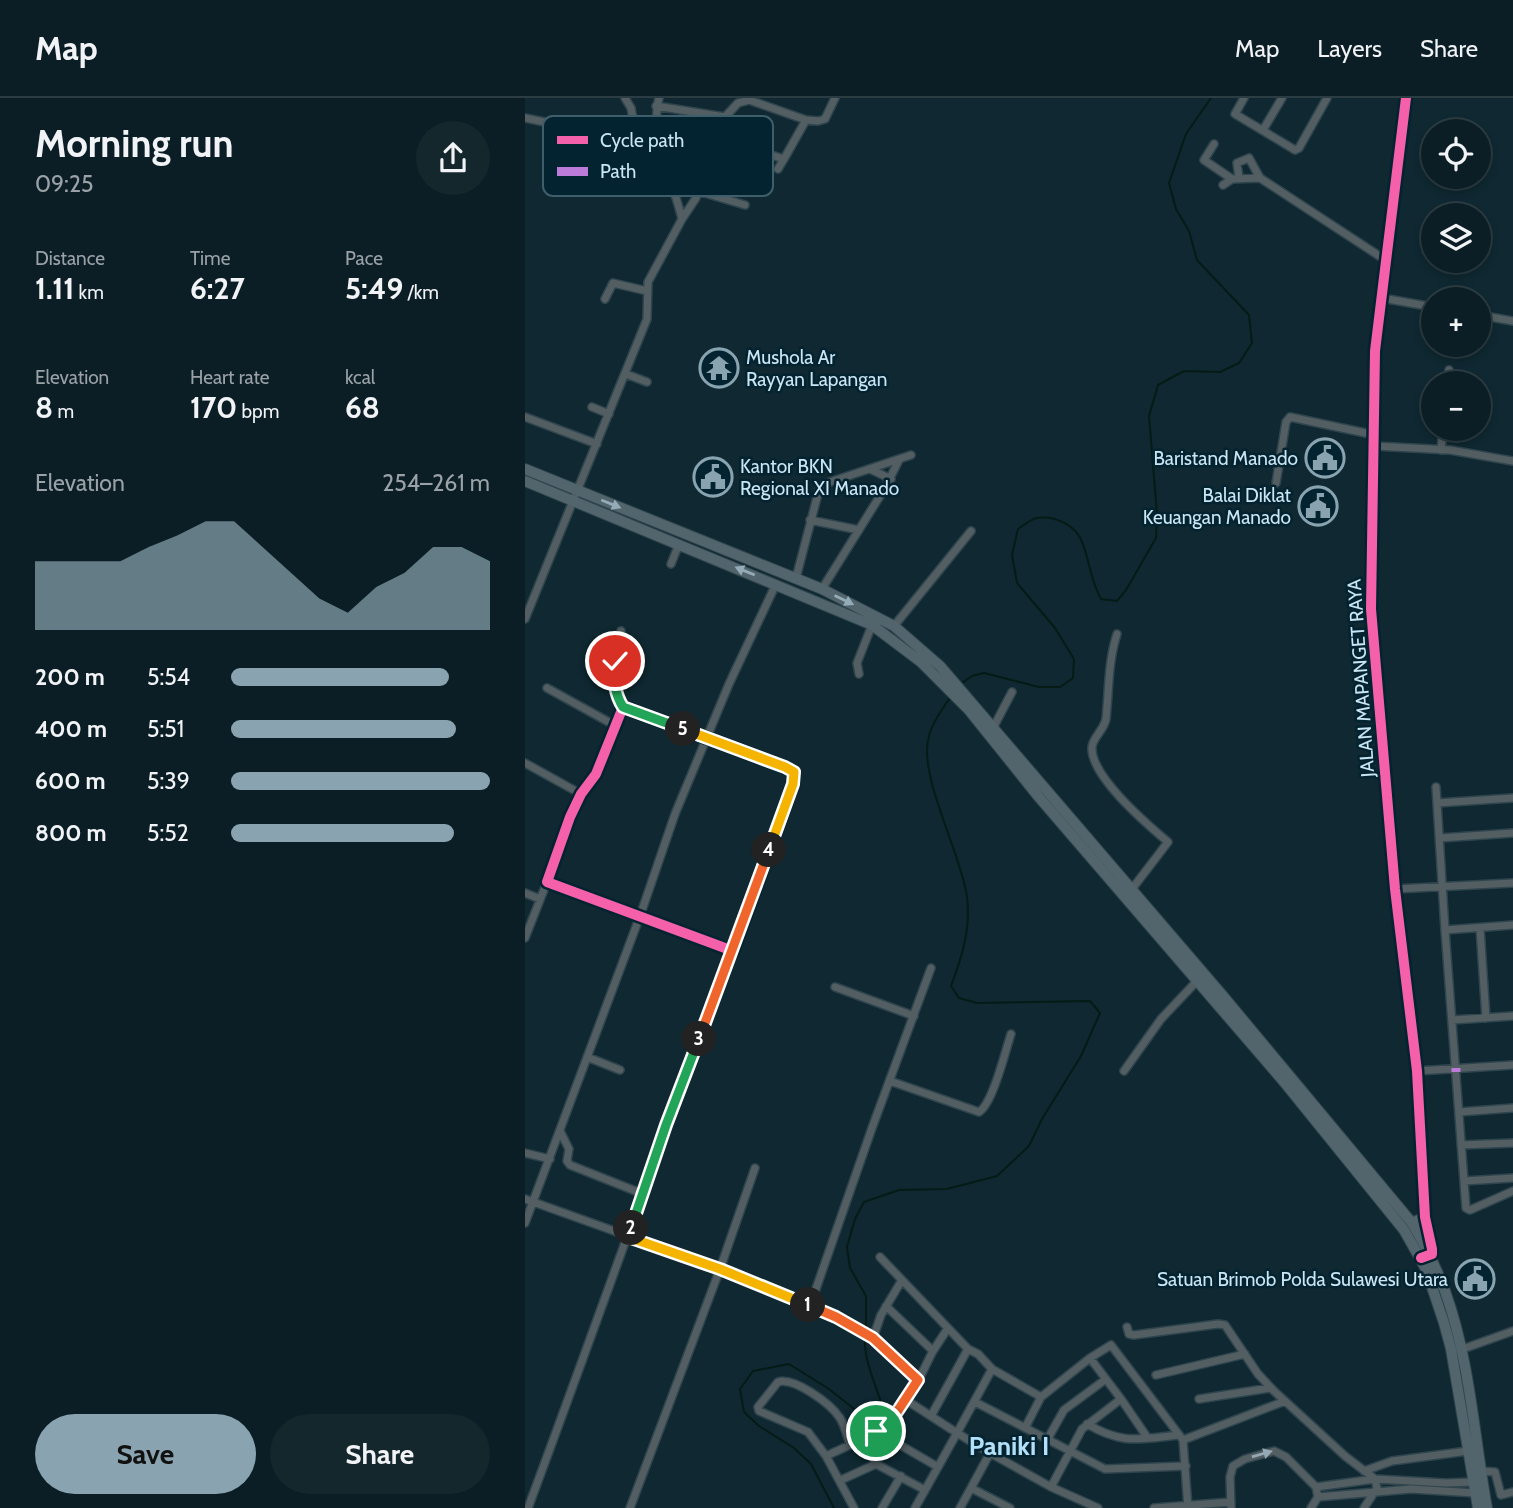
<!DOCTYPE html>
<meta charset="utf-8">
<style>
:root{--surface:#0b1e25;--page:#14272d;--text:#f1f3f6;--muted:#9aa2a7;--line:#2b3c42;--accent:#89a4b0}
body{margin:0;font-family:Cabin,sans-serif;background:var(--page);color:var(--text);height:100vh;display:flex;flex-direction:column;font-size:26px;white-space:nowrap}
*{box-sizing:border-box;margin:0}
p{font-size:23px;color:var(--muted)}
.icon{flex:none;width:38px;height:38px;fill:none;stroke:currentColor;stroke-width:2;stroke-linecap:round;stroke-linejoin:round}
.map{position:relative;flex:1;overflow:hidden}
.panel{display:flex;flex-direction:column;background:var(--surface);width:525px}
.panel>*{flex:none}
.buttons{position:absolute;left:896px;top:21px;display:grid;gap:14px}
.buttons a{display:grid;place-items:center;width:70px;height:70px;border-radius:50%;background:var(--surface);box-shadow:0 4px 10px #0003,0 0 0 2px var(--line);font-size:35px}
.pin{position:absolute;display:grid;place-items:center;width:60px;height:60px;color:#fff;margin:-30px;border:4px solid #fff;border-radius:50%;box-shadow:0 2px 7px #0007}
.km{position:absolute;width:35px;height:35px;margin:-18px;border-radius:50%;background:#222;color:#fff;font-size:19px;line-height:35px;text-align:center}
.round{display:grid;place-items:center;flex:none;width:74px;height:74px;border-radius:37px;background:var(--page)}
.head{display:flex;align-items:center;justify-content:space-between;height:119px;padding:0 35px}
h1{font-size:38px;font-weight:700;line-height:52px}
.stats{display:grid;grid-template-columns:repeat(3,1fr);gap:10px;height:119px;padding:7px 35px}
.stats div{display:grid;align-content:center}
.stats b{font-size:30px;font-weight:700}
.stats small{font-size:19px;font-weight:400}
.stats p{font-size:19px}
.chart{height:196px;padding:14px 35px}
.chart p{display:flex;justify-content:space-between}
.chart svg{width:100%;height:126px;margin-top:7px;fill:var(--accent);opacity:.7}
.button{display:flex;gap:14px;margin-top:auto;padding:14px 35px}
.button a{flex:1;height:80px;border-radius:42px;background:var(--accent);color:#111;font-size:28px;font-weight:700;line-height:80px;text-align:center}
.button a+a{background:var(--page);color:var(--text)}
ul{padding:0 35px;list-style:none;font-size:23px}
li{display:grid;grid-template-columns:112px 84px 1fr;align-items:center;height:52px}
li i{height:18px;border-radius:9px;background:var(--accent)}
header{display:flex;align-items:center;gap:42px;box-sizing:border-box;height:98px;padding:0 35px;background:var(--surface);border-bottom:2px solid var(--line)}
header strong{font-size:33px}
nav{display:flex;gap:38px;margin-inline-start:auto;font-size:24px}
main{display:flex;flex:1;min-height:0}
.map>svg:first-child{display:block}
</style>
<header>
<strong>Map</strong>
<nav><a>Map</a><a>Layers</a><a>Share</a></nav>
</header>
<main>
<section class="panel">
<div class="head"><div><h1>Morning run</h1><p>09:25</p></div><a class="round"><svg class="icon" aria-label="share" viewBox="0 0 24 24"><path d="M12 15V3M7 8l5-5 5 5M5 13v7h14v-7"/></svg></a></div>
<div class="stats">
<div><p>Distance</p><b>1.11<small> km</small></b></div>
<div><p>Time</p><b>6:27</b></div>
<div><p>Pace</p><b>5:49<small> /km</small></b></div>
</div>
<div class="stats">
<div><p>Elevation</p><b>8<small> m</small></b></div>
<div><p>Heart rate</p><b>170<small> bpm</small></b></div>
<div><p>kcal</p><b>68</b></div>
</div>
<div class="chart"><p><span>Elevation</span>254–261 m</p>
<svg viewBox="0 0 160 44" preserveAspectRatio="none"><path d="M0 44V20L10 20L20 20L30 20L40 15L50 11L60 6L70 6L80 15L90 24L100 33L110 38L120 29L130 24L140 15L150 15L160 20V44z"/></svg>
</div>
<ul>
<li><b>200 m</b>5:54<i style="width:84%"></i></li>
<li><b>400 m</b>5:51<i style="width:87%"></i></li>
<li><b>600 m</b>5:39<i style="width:100%"></i></li>
<li><b>800 m</b>5:52<i style="width:86%"></i></li>
</ul>
<div class="button"><a>Save</a><a>Share</a></div>
</section>
<div class="map">
<svg width="988" height="1410" viewBox="0 0 988 1410">
<rect width="100%" height="100%" fill="#0f2831"/>
<g fill="none" stroke-linecap="round" stroke-linejoin="round">
<!-- stream -->
<path stroke="#051b16" stroke-width="2" d="M437 585 447 578 459 575 514 589H535L548 580 549 561 530 530 492 485 487 457 493 431C499 427 506 421 512 420 529 417 551 427 557 444 565 463 565 481 576 501L592 503 601 492 631 440 632 415 624 318 633 287 659 273 695 274 714 265 727 245 724 217 672 162 664 133 651 111 644 85 661 36 686 0
M341 1231V1198L325 1170 322 1149 330 1121 339 1104 374 1092 422 1091 472 1078 504 1048 517 1021 556 958 575 915 565 903 452 905 434 900 426 888C437 859 446 830 442 799 437 757 392 676 404 638 407 625 417 611 425 600
M309 1410 286 1366 269 1350 234 1328 219 1314 215 1291 228 1273 264 1266 304 1291 338 1318 349 1317 356 1304C349 1283 338 1259 340 1237"/>
<!-- minor casing -->
<g stroke="#2f454e" stroke-width="10">
<path id="minor" d="M100 0 106 10 111 36
M719 0 710 16 770 52 774 50 802 0
M881 0 850 253 846 511 870 791 892 973 900 1119 907 1151V1156L903 1157
M131 8 200 19 213 5 224 2 281 22 259 61 195 41H187L171 100 157 121
M0 20 86 38 133 35
M281 22 293 23 300 21 310 0
M738 32 757 0
M689 46 679 62 707 81 698 87
M253 71 259 61
M714 80 712 65 724 60 735 80
M707 81 735 80 862 163
M173 93 220 107
M857 200 908 209
M80 201 88 185 122 193
M954 217 988 223
M101 276 122 284
M922 285 924 272
M67 309 84 316
M0 319 72 346
M849 348 925 352 988 363
M916 352 918 331
M345 371 366 381
M751 385 761 324 765 319 850 337
M285 422 334 432
M146 466 154 446
M271 480 294 392 299 386 386 357
M297 491 360 390 374 362
M0 521 122 221 123 184 157 121C149 87 124 31 134 0
M369 528 446 433
M96 533C91 559 84 585 98 609
M592 536C583 564 584 592 581 621 579 632 568 639 567 649 565 678 622 726 643 744L607 791
M334 576 332 565 347 527
M22 590 91 628
M98 609 260 669 269 675 268 686 208 853 22 784 45 719 56 696 71 676Z
M468 630 487 594
M0 665 56 696
M911 689 920 832 988 827
M912 705 988 700
M915 740 988 735
M870 791 988 785
M0 795 15 801
M955 830 961 920
M920 832 941 1110 945 1112 988 1093
M0 840 22 784
M310 889 389 918
M927 922 988 918
M62 959 95 972
M599 973 636 921 672 883
M892 973 988 967
M365 983 454 1014C468 1005 480 954 486 936
M934 1014 988 1010
M35 1033 44 1051 42 1063 45 1067 118 1096
M936 1047 988 1045
M0 1055 25 1061
M939 1083 988 1080
M0 1101 195 1171 285 1208 347 1030 406 870
M0 1125 115 818 150 716 204 586 251 486
M355 1159 443 1251 453 1256 467 1271 432 1335 465 1355 446 1390
M377 1182 356 1217 348 1240 393 1282
M285 1208 311 1218 348 1240
M361 1208 408 1253 423 1230
M602 1229 604 1236 609 1237 693 1226 700 1227 733 1276 749 1293 820 1358 850 1381 852 1390 839 1410
M935 1252 988 1233
M565 1260 596 1301 557 1331 526 1389 573 1410
M467 1271 516 1299
M631 1277 720 1256
M596 1301 622 1339
M674 1301 745 1290
M381 1302 432 1335 413 1369
M450 1304 580 1371 661 1368
M406 1318 443 1251
M562 1326C598 1347 614 1341 654 1337
M500 1330 516 1299 565 1260 586 1247 658 1342 663 1410
M351 1333 413 1369 390 1410
M339 1339 351 1366
M522 1342 539 1312 581 1281
M658 1342 760 1303
M325 1347C322 1338 320 1328 315 1320 305 1305 269 1279 253 1284L233 1309 234 1313 283 1334 301 1358 329 1410
M465 1355 526 1389
M301 1358C320 1349 343 1340 360 1327 383 1309 395 1278 408 1253
M839 1373 867 1363 943 1353
M956 1373 970 1374 976 1397 988 1394
M316 1382 351 1366 400 1392
M791 1389 850 1381 921 1385 949 1384
M793 1399 886 1391 950 1395
M3 1410C72 1225 137 1038 208 853
M105 1410 195 1171 230 1070
M357 1410 376 1378
M435 1410 446 1390 485 1410
M629 1410 706 1404
M706 1410 705 1379 708 1368 720 1361 749 1353 761 1359 791 1389 793 1399 786 1410"/>
</g>
<!-- highway casing -->
<g stroke="#2f454e" stroke-width="12">
<path id="highway" d="M0 371 297 491 369 528 415 568 698 898 887 1125C900 1147 911 1169 920 1193 945 1262 949 1338 962 1410
M0 383 347 527 396 564 444 612 513 698 760 985 879 1132 901 1171 919 1225 926 1251 953 1410
M887 1125 900 1119"/>
</g>
<!-- minor -->
<use href="#minor" stroke="#535e62" stroke-width="7"/>
<!-- highway -->
<use href="#highway" stroke="#52646c" stroke-width="10"/>
<!-- quiet -->
<path stroke="#bd7bd9" stroke-width="9" stroke-dasharray="18 9" stroke-linecap="butt" d="M931 970V974"/>
<!-- cycleway casing -->
<g stroke="#042330" stroke-width="15">
<path id="cycleway" d="M881 0 850 253 846 511 870 791 892 973 900 1119 907 1151V1156L896 1160
M98 609 260 669 269 675 268 686 208 853 22 784 45 719 56 696 71 676Z"/>
</g>
<!-- cycleway -->
<use href="#cycleway" stroke="#f560ab" stroke-width="10"/>
</g>
<!-- one-way arrows -->
<defs><path id="oneway-solid" d="M-6-.8H1V-3.2L6.5 0L1 3.2V.8H-6Z" transform="scale(1.75)"/></defs>
<g fill="#94acb7">
<use href="#oneway-solid" transform="translate(86 406) rotate(22)"/>
<use href="#oneway-solid" transform="translate(220 473) rotate(-158)"/>
<use href="#oneway-solid" transform="translate(319 502) rotate(26)"/>
</g>
<use fill="#94a9b3" href="#oneway-solid" transform="translate(737 1356) rotate(-16)"/>
<g fill="none" stroke-linecap="round" stroke-linejoin="round">
<!-- split-1 casing -->
<g stroke="#fff" stroke-width="14">
<path id="split-1" d="M283 1207 311 1219 348 1240 393 1282 368 1320 351 1333"/>
</g>
<!-- split-2 casing -->
<g stroke="#fff" stroke-width="14">
<path id="split-2" d="M106 1130 103 1139 195 1171 283 1207"/>
</g>
<!-- split-3 casing -->
<g stroke="#fff" stroke-width="14">
<path id="split-3" d="M106 1130 141 1027 174 941"/>
</g>
<!-- split-4 casing -->
<g stroke="#fff" stroke-width="14">
<path id="split-4" d="M174 941 244 752"/>
</g>
<!-- split-5 casing -->
<g stroke="#fff" stroke-width="14">
<path id="split-5" d="M158 631 260 669 269 674 268 686 244 752"/>
</g>
<!-- split-6 casing -->
<g stroke="#fff" stroke-width="14">
<path id="split-6" d="M90 563C88 579 89 595 98 609L158 631"/>
</g>
<!-- split-1 -->
<use href="#split-1" stroke="#f0652b" stroke-width="9"/>
<!-- split-2 -->
<use href="#split-2" stroke="#f5b400" stroke-width="9"/>
<!-- split-3 -->
<use href="#split-3" stroke="#22a559" stroke-width="9"/>
<!-- split-4 -->
<use href="#split-4" stroke="#f0652b" stroke-width="9"/>
<!-- split-5 -->
<use href="#split-5" stroke="#f5b400" stroke-width="9"/>
<!-- split-6 -->
<use href="#split-6" stroke="#22a559" stroke-width="9"/>
</g>
<!-- icons -->
<defs>
<g id="temple-ring" transform="scale(2.0125)"><circle r="9.5" fill="#042330" stroke="#89a4b0" stroke-width="1.5"/><path d="M0-6L5-2H3V0L6.5 2.5H4V6H1.5V3h-3V6H-4V2.5H-6.5L-3 0V-2H-5Z" fill="#89a4b0"/></g>
<g id="civic-ring" transform="scale(2.0125)"><circle r="9.5" fill="#042330" stroke="#89a4b0" stroke-width="1.5"/><path d="M-.6-6.5H3V-4.5H.6V-3L4-1V1h2V6H-6V1h2V-1L-.6-3ZM-1.2 2.5V6h2.4V2.5Z" fill="#89a4b0"/></g>
</defs>
<g fill-rule="evenodd">
<use href="#temple-ring" x="194" y="270"/>
<use href="#civic-ring" x="800" y="360"/>
<use href="#civic-ring" x="188" y="379"/>
<use href="#civic-ring" x="793" y="408"/>
<use href="#civic-ring" x="950" y="1181"/>
</g>
<g text-anchor="middle" dominant-baseline="central" stroke-width="5" stroke-linejoin="round" paint-order="stroke">
<!-- poi labels -->
<g font-size="19" fill="#cae6f5" stroke="#042330" text-anchor="end">
<text x="221" y="259" text-anchor="start">Mushola Ar<tspan x="221" dy="22">Rayyan Lapangan</tspan></text>
<text x="773" y="360">Baristand Manado</text>
<text x="215" y="368" text-anchor="start">Kantor BKN<tspan x="215" dy="22">Regional XI Manado</tspan></text>
<text x="766" y="397">Balai Diklat<tspan x="766" dy="22">Keuangan Manado</tspan></text>
<text x="923" y="1181">Satuan Brimob Polda Sulawesi Utara</text>
</g>
<!-- street labels -->
<g font-size="19" fill="#cae6f5" stroke="#042330">
<text transform="translate(836 580) rotate(-94)">JALAN MAPANGET RAYA</text>
</g>
<!-- district labels -->
<g font-size="26" font-weight="bold" fill="#b2e0f8" stroke="#042330">
<text x="484" y="1348">Paniki I</text>
</g>
</g>
<!-- legend -->
<rect x="18" y="18" width="230" height="80" rx="10" fill="#042330" stroke="#3f5e6b" stroke-width="2"/>
<rect x="32" y="38" width="31" height="8" fill="#f560ab"/>
<rect x="32" y="69" width="31" height="9" fill="#bd7bd9"/>
<g font-size="19" fill="#cae6f5">
<text x="75" y="49">Cycle path</text>
<text x="75" y="80">Path</text>
</g>
</svg>
<div class="buttons">
<a><svg class="icon" aria-label="locate" viewBox="0 0 24 24"><circle cx="12" cy="12" r="6"/><path d="M12 2v4M12 18v4M2 12h4M18 12h4"/></svg></a>
<a><svg class="icon" aria-label="layers" viewBox="0 0 24 24"><path d="M12 4l9 5-9 5-9-5zM3 14l9 5 9-5"/></svg></a>
<a>+</a>
<a>−</a>
</div>
<div class="pin" style="left:351px;top:1333px;background:#1e9e55"><svg class="icon" aria-label="arrive" viewBox="0 0 24 24"><path d="M6 21V4h12l-3 4 3 4H6"/></svg></div>
<div class="pin" style="left:90px;top:563px;background:#d93025"><svg class="icon" aria-label="check" viewBox="0 0 24 24"><path d="M5 12l5 5 9-10"/></svg></div>
<b class="km" style="left:283px;top:1207px">1</b>
<b class="km" style="left:106px;top:1130px">2</b>
<b class="km" style="left:174px;top:941px">3</b>
<b class="km" style="left:244px;top:752px">4</b>
<b class="km" style="left:158px;top:631px">5</b>
</div>
</main>
